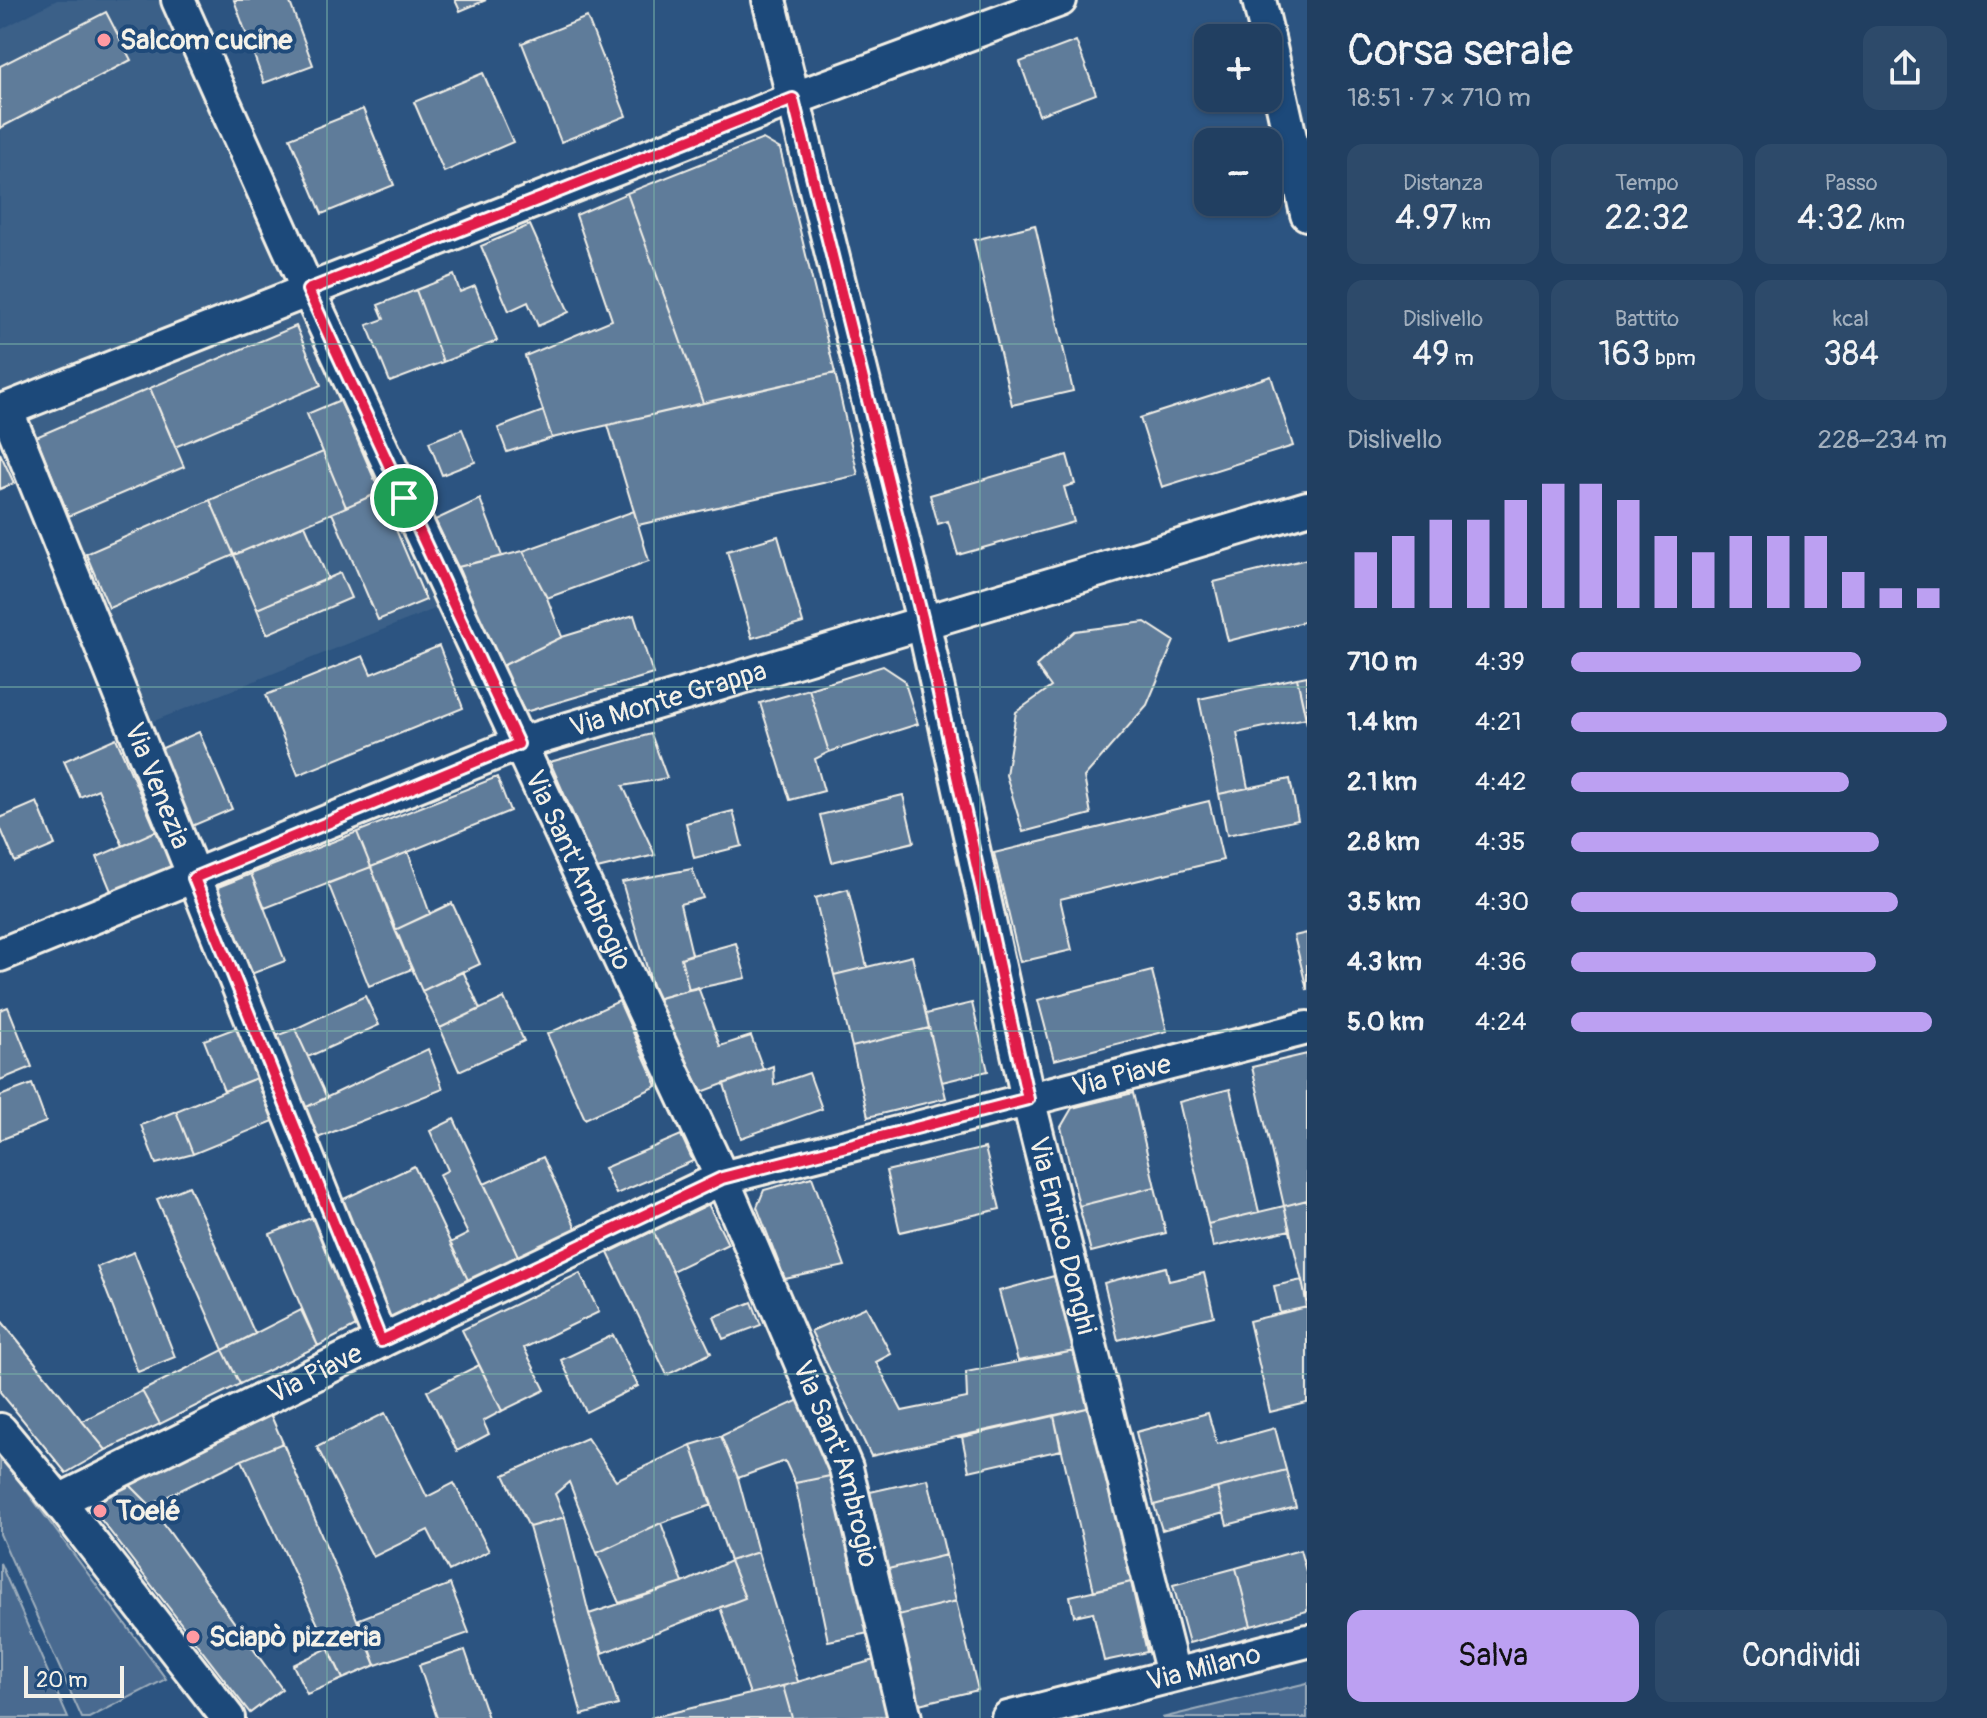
<!DOCTYPE html>
<html lang="it">
<meta charset="utf-8">
<style>
:root{--surface:#213f61;--page:#2d4a6a;--text:#f1f3f6;--muted:#a2afbd;--line:#3e5876;--accent:#bca0f2}
body{margin:0;font-family:Pangolin,sans-serif;background:var(--page);color:var(--text);height:100vh;display:flex;flex-direction:column;font-size:30px;white-space:nowrap}
*{box-sizing:border-box;margin:0}
p{font-size:26px;color:var(--muted)}
.icon{flex:none;width:44px;height:44px;fill:none;stroke:currentColor;stroke-width:2;stroke-linecap:round;stroke-linejoin:round}
.map{position:relative;flex:1;overflow:hidden}
.panel{display:flex;flex-direction:column;background:var(--surface);width:680px}
.panel>*{flex:none}
.buttons{position:absolute;left:1194px;top:24px;display:grid;gap:16px}
.buttons a{display:grid;place-items:center;width:88px;height:88px;border-radius:16px;background:var(--surface);box-shadow:0 2px 6px #0004,0 0 0 2px var(--line);font-size:40px}
.scale{position:absolute;left:24px;bottom:20px;width:100px;box-sizing:border-box;padding-left:8px;border:4px solid #f4f1e8;border-top:0;font-size:22px;line-height:28px;white-space:nowrap;color:#f4f1e8;-webkit-text-stroke:6px #1f4a7a;paint-order:stroke}
.pin{position:absolute;display:grid;place-items:center;width:68px;height:68px;color:#fff;margin:-34px;border:4px solid #fff;border-radius:50%;box-shadow:0 2px 8px #0007}
.round{display:grid;place-items:center;flex:none;width:84px;height:84px;border-radius:16px;background:var(--page)}
.overview{display:flex;align-items:center;justify-content:space-between;height:136px;padding:0 40px}
h1{font-size:44px;font-weight:600;line-height:60px}
.metrics{display:grid;grid-template-columns:repeat(3,1fr);gap:12px;height:136px;padding:8px 40px}
.metrics div{display:grid;align-content:center;border-radius:16px;background:var(--page);text-align:center}
.metrics b{font-size:34px;font-weight:600}
.metrics small{font-size:22px;font-weight:400}
.metrics p{font-size:22px}
.chart{height:224px;padding:16px 40px}
.chart p{display:flex;justify-content:space-between}
.chart svg{width:100%;height:144px;margin-top:8px;stroke:var(--accent);stroke-width:6}
.button{display:flex;gap:16px;margin-top:auto;padding:16px 40px}
.button a{flex:1;height:92px;border-radius:16px;background:var(--accent);color:#111;font-size:32px;font-weight:600;line-height:92px;text-align:center}
.button a+a{background:var(--page);color:var(--text)}
ul{padding:0 40px;list-style:none;font-size:26px}
li{display:grid;grid-template-columns:128px 96px 1fr;align-items:center;height:60px}
li i{height:20px;border-radius:10px;background:var(--accent)}
main{display:flex;flex:1;min-height:0}
.map>svg:first-child{display:block}
</style>
<main>
<div class="map">
<svg width="1307" height="1718" viewBox="0 0 1307 1718">
<rect width="100%" height="100%" fill="#2c5481"/>
<filter id="ink" filterUnits="userSpaceOnUse"><feTurbulence type="fractalNoise" baseFrequency=".0125" numOctaves="2"/><feDisplacementMap in="SourceGraphic" scale="16" xChannelSelector="R" yChannelSelector="G"/><feConvolveMatrix kernelMatrix="1 2 1 2 8 2 1 2 1" color-interpolation-filters="sRGB"/></filter>
<g filter="url(#ink)">
<!-- built -->
<path fill="#3b6088" d="M57 0H178L452 602 134 729 0 412V30Z"/>
<!-- green -->
<path fill="#496b90" stroke="#9eaebc" stroke-width="2" d="M0 1455 166 1679 89 1718H82L0 1534Z
M0 1563 68 1718H0Z
M1307 1683V1718H1162Z"/>
<!-- building -->
<path fill="#5e7b9a" stroke="#f4f1e8" stroke-width="2" d="M234 0H289L313 65 264 83Z
M455 0H486L460 11Z
M106 12 131 60 0 128V66Z
M587 17 626 116 561 142 522 43Z
M1076 41 1096 94 1039 115 1020 62Z
M483 73 513 142 444 172 414 102Z
M363 109 394 185 322 214 290 138Z
M763 139 780 149 835 373 703 403 627 193Z
M627 193 703 403 552 438 525 356 612 320 576 215Z
M530 225 569 312 538 326 528 302 509 311 481 246Z
M1035 225 1073 391 1012 405 974 240Z
M454 275 460 292 475 286 497 341 443 362 416 290Z
M416 290 443 362 390 382 367 325 384 319 378 305Z
M296 326 321 385 175 447 150 388Z
M835 373 858 475 638 525 608 425Z
M1271 376 1293 446 1162 487 1140 418Z
M150 388 184 467 69 516 36 437Z
M340 400 380 492 346 507 307 414Z
M543 411 552 438 507 452 498 428Z
M462 429 475 462 442 475 429 442Z
M323 452 346 507 234 555 210 500Z
M0 453 14 483 0 489Z
M1067 455 1075 484 1064 487 1074 522 958 555 948 521 938 524 930 495Z
M380 492 426 600 378 620 332 513Z
M480 499 502 556 458 567 435 520Z
M210 500 234 555 109 608 86 554Z
M634 511 649 561 547 598 523 551Z
M305 525 328 579 257 609 234 555Z
M778 536 803 623 752 638 727 551Z
M523 551 547 598 562 637 500 667 458 567Z
M1307 559V621L1228 641 1214 582Z
M340 573 351 598 267 634 257 609Z
M634 615 653 674 525 712 500 667 562 637Z
M1145 622 1174 641 1147 705 1084 777 1091 814 1023 832 1006 775 1016 712 1051 687 1036 666 1075 631Z
M439 646 463 708 298 775 266 695 363 656 371 674Z
M883 666 904 680 918 724 829 752 809 689Z
M1307 676V724L1297 678Z
M1297 678 1306 718 1237 733 1248 788 1219 794 1199 699Z
M809 689 829 752 815 759 824 791 790 800 760 703Z
M199 732 232 809 185 829 151 753Z
M651 734 667 778 623 786 655 855 597 869 550 762Z
M116 738 156 831 123 846 98 789 80 797 64 761Z
M497 777 510 811 371 867 357 832Z
M1290 779 1298 820 1227 835 1219 794Z
M903 795 914 842 832 862 820 815Z
M1209 801 1223 860 1060 899 1072 950 1020 962 994 853Z
M37 802 55 845 15 862 0 827V818Z
M733 811 742 846 694 858 686 823Z
M156 831 173 869 113 896 97 857Z
M357 832 371 867 265 908 251 874Z
M408 852 430 914 395 930 371 867Z
M371 867 412 969 369 986 328 883Z
M692 869 703 898 680 904 692 954 681 958 689 990 656 999 622 882Z
M251 874 285 961 246 976 213 889Z
M848 889 867 967 834 975 815 898Z
M452 903 480 964 422 991 395 930Z
M1307 933V990L1294 936Z
M736 943 746 978 689 990 681 958Z
M912 956 929 1028 852 1047 834 975Z
M463 971 480 1009 440 1028 422 991Z
M1152 971 1167 1031 1054 1060 1038 1000Z
M698 987 720 1046 751 1036 763 1069 702 1092 656 999Z
M365 996 379 1025 308 1057 295 1029Z
M504 998 524 1041 459 1071 440 1028Z
M619 1001 657 1086 585 1119 547 1034Z
M972 1003 988 1071 942 1082 926 1014Z
M8 1007 32 1067 0 1080V1010Z
M241 1026 261 1076 224 1091 204 1040Z
M929 1028 946 1098 868 1117 852 1047Z
M295 1029 327 1098 298 1111 270 1038Z
M428 1049 443 1089 315 1139 298 1111Z
M1307 1054V1200L1284 1206 1252 1067Z
M773 1066 774 1085 809 1073 822 1109 741 1138 724 1084Z
M261 1076 276 1120 193 1154 176 1111Z
M32 1084 46 1122 0 1140V1096Z
M1230 1089 1259 1212 1208 1224 1179 1102Z
M1133 1093 1155 1187 1079 1206 1061 1127 1072 1108Z
M176 1111 193 1154 156 1164 141 1125Z
M454 1119 519 1258 469 1282 450 1243 468 1234 439 1175 448 1170 430 1131Z
M681 1135 693 1161 616 1194 604 1168Z
M985 1148 1000 1209 900 1232 886 1171Z
M543 1157 577 1230 519 1258 484 1184Z
M414 1166 469 1282 388 1320 333 1204Z
M812 1177 845 1266 785 1279 757 1207 764 1190Z
M189 1186 255 1334 223 1350 157 1199Z
M1155 1187 1166 1233 1091 1252 1079 1206Z
M1307 1200V1303L1284 1206Z
M708 1204 728 1244 672 1271 653 1231Z
M1284 1206 1290 1230 1213 1247 1208 1224Z
M316 1216 358 1325 318 1346 270 1234Z
M653 1231 711 1353 667 1375 608 1253Z
M134 1252 175 1357 138 1372 97 1267Z
M1166 1267 1169 1281 1204 1273 1214 1316 1118 1340 1104 1283Z
M580 1273 599 1312 524 1348 545 1390 502 1411 462 1330Z
M1054 1276 1075 1351 1018 1361 999 1291Z
M1302 1280 1307 1307 1280 1313 1274 1286Z
M752 1302 761 1325 723 1339 714 1317Z
M866 1307 891 1354 876 1362 902 1411 967 1398 966 1372 1075 1351 1091 1407 871 1456 811 1331Z
M1307 1307V1403L1270 1412 1249 1321Z
M301 1310 318 1346 240 1384 223 1350Z
M0 1319 82 1421 106 1450 66 1473 0 1392Z
M613 1335 638 1386 586 1412 561 1360Z
M223 1350 240 1384 160 1424 142 1391Z
M479 1365 502 1411 483 1421 489 1434 457 1451 427 1391Z
M142 1391 160 1424 106 1450 82 1421Z
M799 1400 835 1475 795 1483 785 1461 738 1478 721 1436Z
M1091 1407 1131 1582 1094 1591 1054 1416Z
M268 1409 283 1443 242 1460 150 1505 123 1478Z
M385 1413 427 1497 454 1483 489 1551 449 1571 428 1530 373 1557 317 1447Z
M1208 1413 1217 1444 1275 1428 1286 1470 1154 1505 1136 1432Z
M1054 1416 1061 1450 969 1471 962 1437Z
M721 1436 738 1478 758 1552 730 1561 691 1445Z
M587 1438 616 1480 691 1445 712 1505 661 1523 597 1553 569 1482 555 1494 565 1517 529 1527 504 1475Z
M283 1443 376 1665 343 1679 242 1460Z
M1286 1470 1296 1507 1227 1525 1217 1488Z
M835 1475 869 1633 828 1641 795 1483Z
M123 1478 150 1505 282 1689 250 1713 92 1508Z
M928 1479 946 1555 888 1569 870 1492Z
M1217 1488 1224 1513 1162 1530 1154 1505Z
M565 1517 589 1614 618 1705 582 1715 529 1527Z
M661 1523 683 1583 619 1603 597 1553Z
M1300 1550 1307 1575V1611L1251 1626 1236 1568Z
M758 1552 798 1682 750 1694 720 1607 745 1598 730 1561Z
M946 1555 956 1601 898 1615 888 1569Z
M730 1561 745 1598 603 1653 589 1614 683 1583Z
M1236 1568 1251 1626 1189 1643 1173 1585Z
M1131 1582 1147 1652 1104 1661 1093 1612 1074 1616 1070 1596Z
M450 1584 469 1633 376 1665 359 1619Z
M956 1601 978 1690 919 1704 898 1615Z
M328 1648 343 1679 307 1694 293 1665Z
M465 1650 488 1718H437L419 1665Z
M878 1659 895 1716 792 1718 783 1686Z
M783 1686 792 1718H650L750 1694Z"/>
<g fill="none" stroke-linecap="round" stroke-linejoin="round">
<!-- street casing -->
<g stroke="#f4f1e8" stroke-width="38">
<g id="street">
<path id="s1" d="M178 0 308 290 722 1178 846 1468 905 1718"/>
<path id="s2" d="M769 0 923 621 1028 1099 1173 1674"/>
<path d="M1259 0 1268 38"/>
<path d="M1268 38 1307 214"/>
<path id="s3" d="M6 409 381 1341"/>
<path d="M0 412 793 99 1060 0"/>
<path id="s4" d="M0 955 518 744 1307 508"/>
<path d="M0 1430 59 1501 228 1718"/>
<path id="s5" d="M59 1501 381 1341 722 1178 1307 1028"/>
<path id="s6" d="M1008 1718 1307 1641"/>
</g>
</g>
<!-- street -->
<use href="#street" stroke="#1f4a7a" stroke-width="32"/>
</g>
</g>
<g fill="none" stroke-linecap="round" stroke-linejoin="round" filter="url(#ink)">
<!-- route casing -->
<g stroke="#fff" stroke-width="16">
<path id="route" d="M793 99 923 621 1028 1099 722 1178 381 1341 194 878 518 744 308 290Z"/>
</g>
<!-- route -->
<use href="#route" stroke="#e11d48" stroke-width="10"/>
</g>
<!-- grid -->
<path fill="none" stroke="#76ada5" stroke-width="2" stroke-opacity="0.55" d="M327 0V1718M654 0V1718M980 0V1718M0 344H1307M0 687H1307M0 1031H1307M0 1374H1307"/>
<!-- markers -->
<g fill="#ff9aa2" stroke="#1f4a7a" stroke-width="3">
<circle cx="104" cy="40" r="8"/>
<circle cx="100" cy="1511" r="8"/>
<circle cx="193" cy="1637" r="8"/>
</g>
<g text-anchor="middle" dominant-baseline="central" stroke-width="8" stroke-linejoin="round" paint-order="stroke">
<!-- poi labels -->
<g font-size="28" font-weight="bold" fill="#f4f1e8" stroke="#1f4a7a" text-anchor="start">
<text x="120" y="40">Salcom cucine</text>
<text x="116" y="1511">Toelé</text>
<text x="209" y="1637">Sciapò pizzeria</text>
</g>
<!-- street labels -->
<g font-size="28" fill="#f4f1e8" stroke="#1f4a7a">
<text stroke="none"><textPath href="#s4" startOffset="716">Via Monte Grappa</textPath></text>
<text stroke="none"><textPath href="#s3" startOffset="406">Via Venezia</textPath></text>
<text stroke="none"><textPath href="#s1" startOffset="958">Via Sant'Ambrogio</textPath></text>
<text stroke="none"><textPath href="#s5" startOffset="1150">Via Piave</textPath></text>
<text stroke="none"><textPath href="#s2" startOffset="1270">Via Enrico Donghi</textPath></text>
<text stroke="none"><textPath href="#s5" startOffset="286">Via Piave</textPath></text>
<text stroke="none"><textPath href="#s1" startOffset="1606">Via Sant'Ambrogio</textPath></text>
<text stroke="none"><textPath href="#s6" startOffset="202">Via Milano</textPath></text>
</g>
</g>
</svg>
<div class="buttons">
<a>+</a>
<a>−</a>
</div>
<div class="scale">20 m</div>
<div class="pin" style="left:404px;top:498px;background:#1e9e55"><svg class="icon" aria-label="arrive" viewBox="0 0 24 24"><path d="M6 21V4h12l-3 4 3 4H6"/></svg></div>
</div>
<section class="panel">
<div class="overview"><div><h1>Corsa serale</h1><p>18:51 · 7 × 710 m</p></div><a class="round"><svg class="icon" aria-label="share" viewBox="0 0 24 24"><path d="M12 15V3M7 8l5-5 5 5M5 13v7h14v-7"/></svg></a></div>
<div class="metrics">
<div><p>Distanza</p><b>4.97<small> km</small></b></div>
<div><p>Tempo</p><b>22:32</b></div>
<div><p>Passo</p><b>4:32<small> /km</small></b></div>
</div>
<div class="metrics">
<div><p>Dislivello</p><b>49<small> m</small></b></div>
<div><p>Battito</p><b>163<small> bpm</small></b></div>
<div><p>kcal</p><b>384</b></div>
</div>
<div class="chart"><p><span>Dislivello</span>228–234 m</p>
<svg viewBox="0 0 160 44" preserveAspectRatio="none"><path d="M5 44V27M15 44V22M25 44V17M35 44V17M45 44V11M55 44V6M65 44V6M75 44V11M85 44V22M95 44V27M105 44V22M115 44V22M125 44V22M135 44V33M145 44V38M155 44V38"/></svg>
</div>
<ul>
<li><b>710 m</b>4:39<i style="width:77%"></i></li>
<li><b>1.4 km</b>4:21<i style="width:100%"></i></li>
<li><b>2.1 km</b>4:42<i style="width:74%"></i></li>
<li><b>2.8 km</b>4:35<i style="width:82%"></i></li>
<li><b>3.5 km</b>4:30<i style="width:87%"></i></li>
<li><b>4.3 km</b>4:36<i style="width:81%"></i></li>
<li><b>5.0 km</b>4:24<i style="width:96%"></i></li>
</ul>
<div class="button"><a>Salva</a><a>Condividi</a></div>
</section>
</main>
